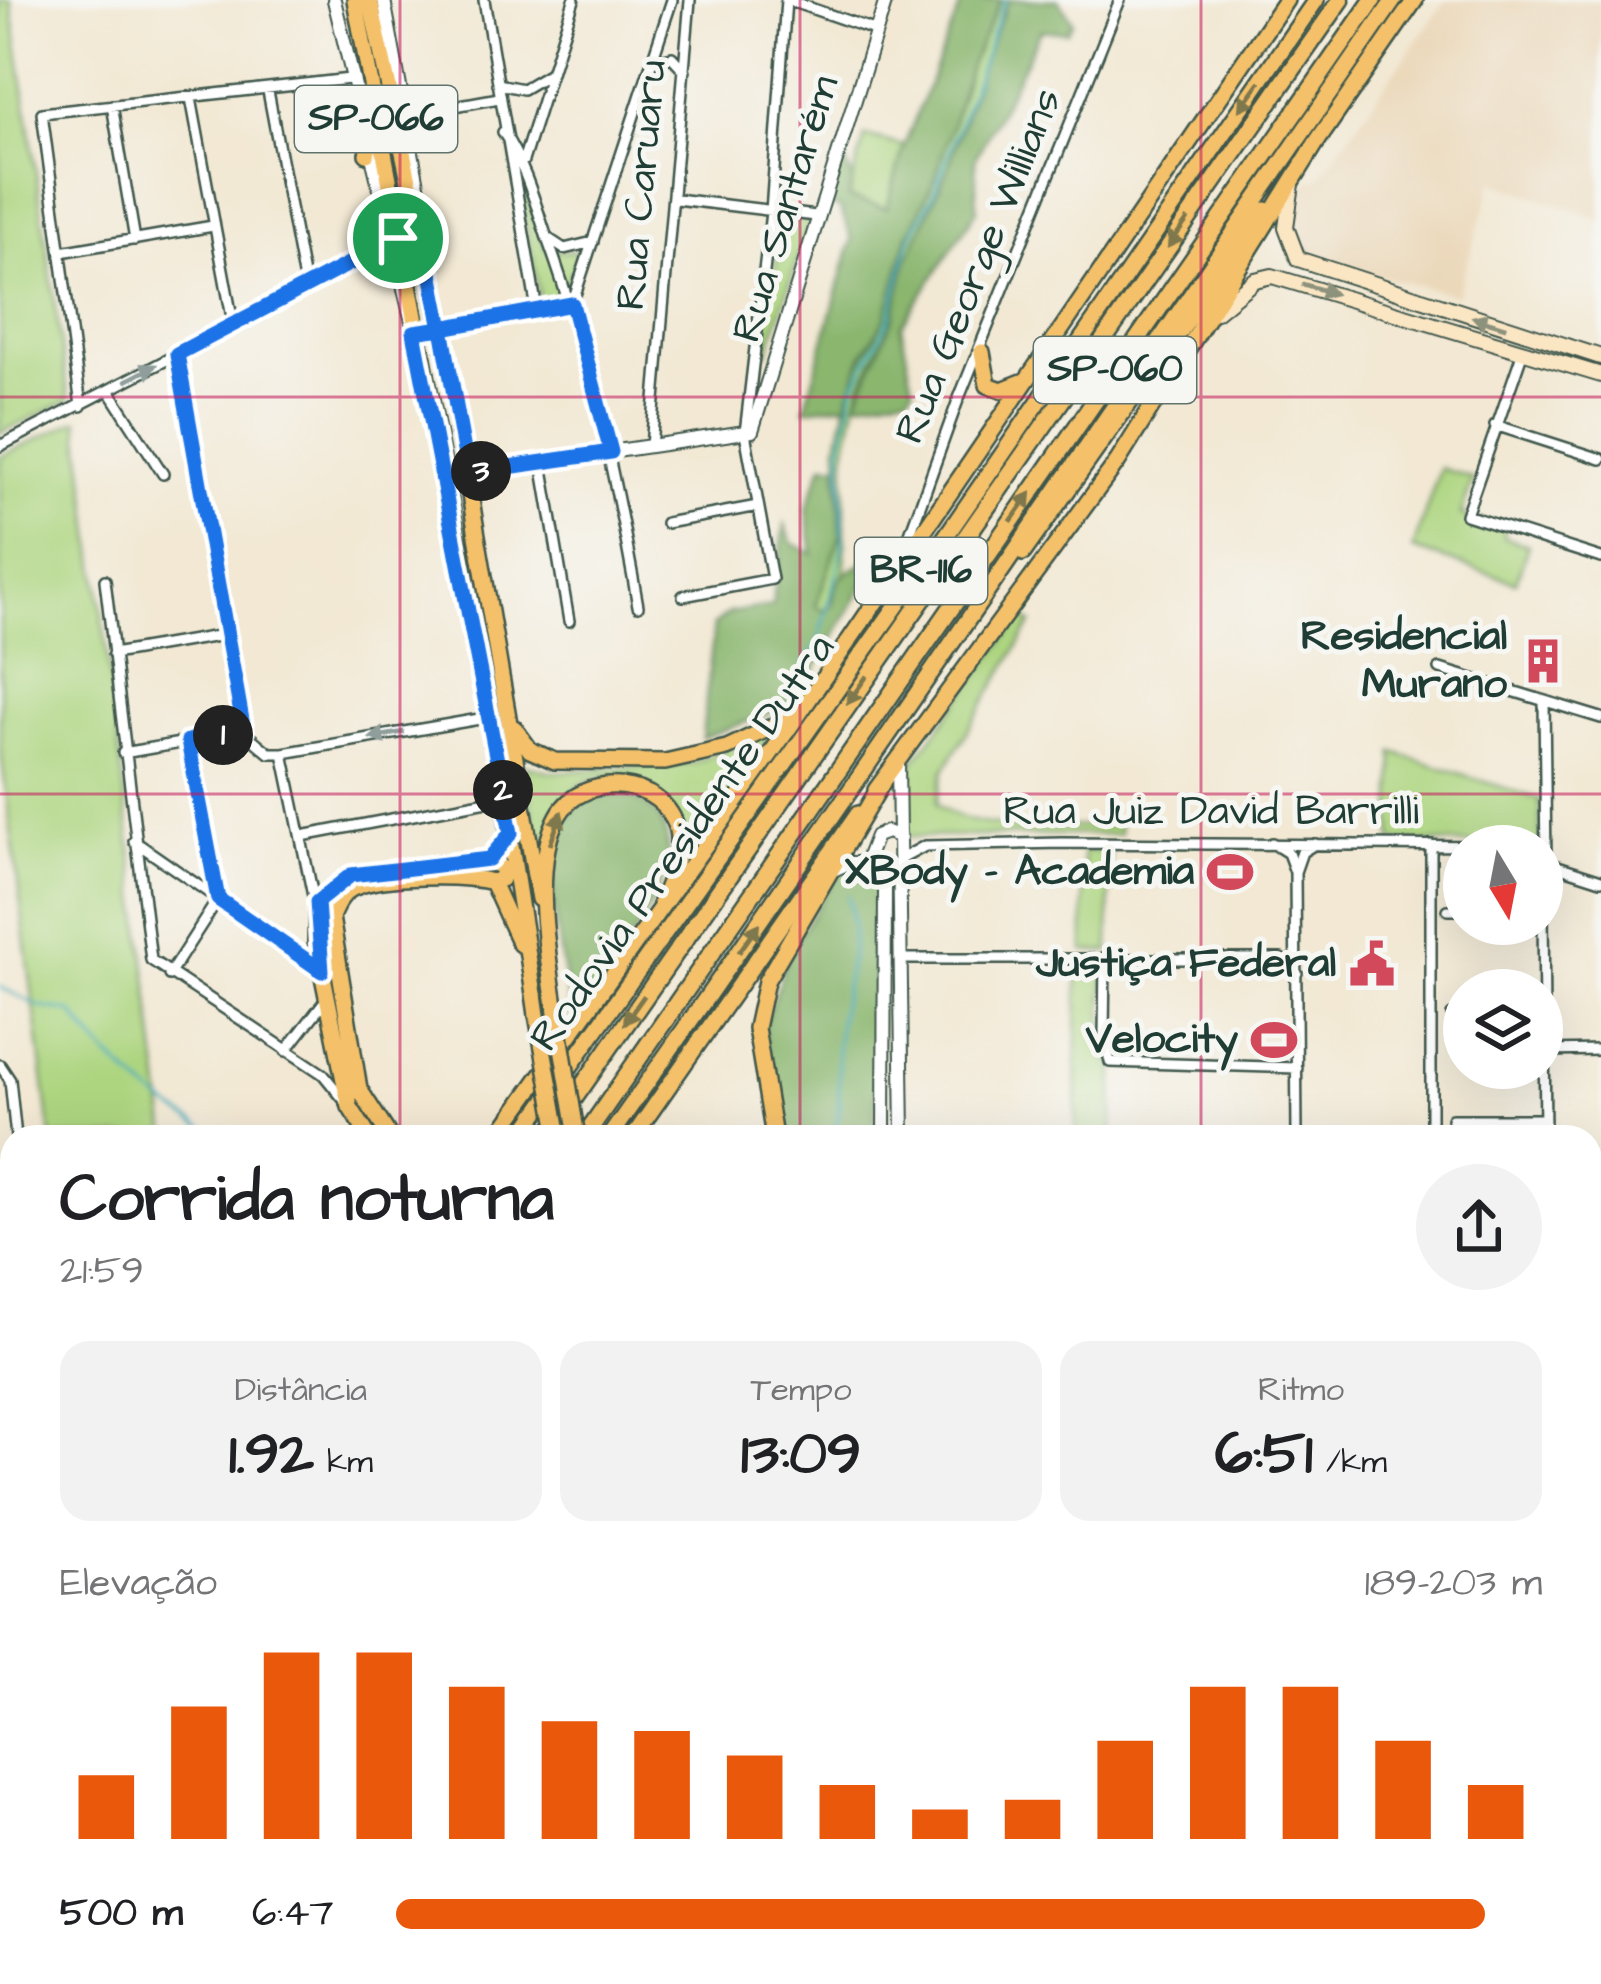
<!DOCTYPE html>
<html lang="pt">
<meta charset="utf-8">
<style>
:root{--surface:#fff;--page:#f2f2f2;--text:#202124;--muted:#757577;--accent:#ea580c}
body{margin:0;font-family:"Architects Daughter",sans-serif;background:var(--page);color:var(--text);height:100vh;display:flex;flex-direction:column;font-size:45px;white-space:nowrap}
*{box-sizing:border-box;margin:0}
p{font-size:39px;color:var(--muted)}
.icon{flex:none;width:66px;height:66px;fill:none;stroke:currentColor;stroke-width:2;stroke-linecap:round;stroke-linejoin:round}
.map{position:relative;flex:1;overflow:hidden}
.sheet{position:absolute;left:0px;top:1125px;width:1602px;height:861px;display:flex;flex-direction:column;background:var(--surface);border-radius:36px 36px 0 0;box-shadow:0 12px 48px #0002}
.sheet>*{flex:none}
.needle{width:78px;rotate:170deg}
.tools{position:absolute;left:1443px;top:825px;display:grid;gap:24px}
.tools a{display:grid;place-items:center;width:120px;height:120px;border-radius:50%;background:var(--surface);box-shadow:0 12px 48px #0002;font-size:60px}
.pin{position:absolute;display:grid;place-items:center;width:102px;height:102px;color:#fff;margin:-51px;border:6px solid #fff;border-radius:50%;box-shadow:0 3px 12px #0007}
.km{position:absolute;width:60px;height:60px;margin:-30px;border-radius:50%;background:#222;color:#fff;font-size:33px;line-height:60px;text-align:center}
.round{display:grid;place-items:center;flex:none;width:126px;height:126px;border-radius:63px;background:var(--page)}
.head{display:flex;align-items:center;justify-content:space-between;height:204px;padding:0 60px}
h1{font-size:66px;font-weight:700;line-height:90px}
.metrics{display:grid;grid-template-columns:repeat(3,1fr);gap:18px;height:204px;padding:12px 60px}
.metrics div{display:grid;align-content:center;border-radius:30px;background:var(--page);text-align:center}
.metrics b{font-size:60px;font-weight:700}
.metrics small{font-size:33px;font-weight:400}
.metrics p{font-size:33px}
.chart{height:336px;padding:24px 60px}
.chart p{display:flex;justify-content:space-between}
.chart svg{width:100%;height:216px;margin-top:12px;stroke:var(--accent);stroke-width:6}
ul{padding:0 60px;list-style:none;font-size:39px}
li{display:grid;grid-template-columns:192px 144px 1fr;align-items:center;height:90px}
li i{height:30px;border-radius:15px;background:var(--accent)}
.map>svg:first-child{display:block}
</style>
<div class="map">
<svg width="1601" height="1984" viewBox="0 0 1601 1984">
<rect width="100%" height="100%" fill="#f6f6f2"/>
<filter id="ink" filterUnits="userSpaceOnUse"><feTurbulence type="fractalNoise" baseFrequency=".00833" numOctaves="2"/><feDisplacementMap in="SourceGraphic" scale="24" xChannelSelector="R" yChannelSelector="G"/><feConvolveMatrix kernelMatrix="1 2 1 2 8 2 1 2 1" color-interpolation-filters="sRGB"/></filter>
<filter id="wash" filterUnits="userSpaceOnUse"><feTurbulence type="fractalNoise" baseFrequency=".004" numOctaves="4" result="noise"/><feDisplacementMap in="SourceGraphic" scale="48" xChannelSelector="R" yChannelSelector="G"/><feGaussianBlur stdDeviation="2.7" result="paint"/><feColorMatrix in="noise" values="0 0 0 0 0 0 0 0 0 0 0 0 0 0 0 0 0 1.4 0 .05"/><feComposite in="paint" operator="in"/></filter>
<g filter="url(#wash)">
<rect width="100%" height="100%" fill="#f2e8d3"/>
<!-- built -->
<path fill="#ebd8ba" d="M1446 0H1601V220L1493 182 1457 295 1308 258 1294 230 1298 197 1310 178 1317 180Z"/>
<!-- green -->
<path fill="#add580" stroke="#66895a" stroke-width="3" d="M0 0H11L69 400 0 433Z
M1001 0H1009L982 63 949 166 907 261 894 316 860 386 845 456V571L825 611 815 606 841 534 838 445 851 383 886 316 908 236 936 176 971 63Z
M865 136 904 146 887 208 848 198Z
M512 149 546 249 580 252 561 296 540 300Z
M783 219 810 220 768 352 762 351Z
M78 420 167 1137H51L0 745V457Z
M1440 468 1473 479 1461 515 1505 529 1503 537 1528 545 1516 582 1413 549Z
M1022 616 1032 623 944 770 937 803C971 837 1073 826 1119 825L1120 834 911 837 904 829 902 777Z
M774 730 682 861 660 794C585 750 559 794 541 861L524 765 553 772 692 763Z
M1394 752 1539 799 1541 846 1392 841Z
M1083 851H1110L1109 952 1084 951Z
M1104 963 1103 1052 1114 1065 1113 1137H1076L1078 964Z
M330 1974H686L688 1984H331Z"/>
<!-- forest -->
<path fill="#8ab66e" stroke="#547a51" stroke-width="3" d="M963 0H1001L971 63 935 179 908 236 886 317 862 356 847 404 805 409 852 239 840 208 825 204 841 153 853 180 849 198 887 208 904 146Z
M1009 0H1058L1073 21 1067 32 1041 30 975 159 977 210 901 326 913 387 909 394 856 402 894 316 907 261 949 166 982 63Z
M823 464 837 465 841 534 816 606 825 611 833 605C833 573 853 568 880 557L803 691 769 714 702 738 714 625 729 613 772 606 785 525 792 543 813 554 807 509Z
M602 794C622 794 638 796 653 811 705 866 605 971 572 1019 564 969 538 867 564 821 573 806 587 801 602 794Z
M849 867 868 869 878 889 875 1137H780L763 1028 791 948 840 870Z"/>
<g fill="none" stroke-linecap="round" stroke-linejoin="round">
<!-- stream -->
<path stroke="#3caabb" stroke-width="3" d="M802 689 795 679 818 643 838 570 843 543 841 449 854 386 890 317 910 239 934 193 1005 0
M0 987 41 1007 72 1012C113 1069 159 1103 219 1137
M834 1137C844 1103 836 1069 838 1034 841 984 862 949 848 896"/>
</g>
</g>
<g filter="url(#ink)">
<g fill="none" stroke-linecap="round" stroke-linejoin="round">
<!-- minor casing -->
<g stroke="#3f574c" stroke-width="14">
<path id="minor" d="M484 0 537 310
M787 0 877 31
M657 61 672 57 685 71
M498 84 523 89 550 73
M268 91 305 286
M191 98 233 323
M112 105 135 240
M405 115 499 98
M503 132C526 167 535 203 548 241 591 360 616 481 638 606
M523 161 574 0
M676 199 816 216
M549 239 564 249 593 242
M61 252 213 226
M572 304 672 0
M417 332 572 304
M1523 351 1466 515 1601 558
M177 354 244 732 269 753H283L491 717
M109 390 163 474
M81 406 42 113 350 79
M1495 425 1601 459
M0 446 346 267 417 221
M651 446 690 0
M542 463 569 621
M666 523 758 506
M903 553 957 403 1120 0
M105 580 151 960 323 1074 345 1101
M683 596 772 579 745 433 771 212 786 0
M113 654 224 635
M1440 669 1601 718
M1544 701 1546 862
M123 753 244 732
M283 753 313 896
M302 836 503 798
M134 841 322 971
M1272 843 1288 853 1295 872 1297 1137
M1431 845V1137
M901 859 925 846 1062 843 1496 846
M1542 861 1601 880
M1295 872 1302 852 1315 844
M1448 910H1464
M1105 957 1104 1036 1110 1062 1297 1068
M899 959H1281L1297 973
M169 975 218 899 188 741
M1452 1015 1464 1014
M286 1051 327 998
M1546 1051 1601 1050
M0 1065 10 1080 16 1137
M1452 1119H1545
M1545 1137 1543 907 1555 877
M0 1178 12 1187
M0 1280 12 1288
M1590 1344H1601
M1590 1439H1601
M1590 1472H1601
M1590 1571H1601
M283 1974 284 1984
M1194 1984 1197 1974
M1549 1984V1974"/>
</g>
<!-- tertiary casing -->
<g stroke="#3f574c" stroke-width="16">
<path id="tertiary" d="M334 0 412 322
M384 0 425 223
M468 473 752 431 886 0
M898 761 903 1137
M866 862 876 836 887 832 900 837
M831 871 849 863H871L885 884 884 1137
M1590 1180H1601
M1590 1195H1601
M1590 1723H1601
M1590 1737H1601
M890 1974 891 1984
M902 1974V1984"/>
</g>
<!-- secondary casing -->
<g stroke="#3f574c" stroke-width="18">
<path id="secondary" d="M1292 184 1286 227 1298 259 1601 357
M1216 312 1255 280 1272 276 1601 375"/>
</g>
<!-- primary casing -->
<g stroke="#3f574c" stroke-width="20">
<path id="primary" d="M355 0 491 717 534 994
M370 0 444 342 539 899
M367 154 374 127
M982 352 988 385 1002 390 1022 382
M1023 553 1266 210
M514 728 530 750 555 761 665 762 727 748 797 715
M876 790 1118 461 1318 140 1415 0
M489 859 503 869 501 879 492 882
M492 882 520 944
M369 1137 350 1107 345 1085 316 942 317 902 351 875 489 859 511 833
M390 1137 359 1089 331 917C336 905 342 892 355 887 383 875 462 874 492 882
M497 1137 799 714 1286 0
M520 1137 946 536 1316 0
M609 1137C874 760 1132 379 1394 0
M633 1137 858 814
M0 1857 12 1840
M0 1905 12 1887
M12 1984 19 1974
M33 1984 41 1974"/>
</g>
<!-- trunk casing -->
<g stroke="#3f574c" stroke-width="20">
<path id="trunk" d="M534 994 537 1015
M556 1011C548 958 531 865 558 816 582 771 665 777 677 830 682 855 670 880 661 902
M683 1137H700
M774 1137 756 1028 766 981 882 783
M695 1974 697 1984
M714 1974 715 1984"/>
</g>
<!-- motorway casing -->
<g stroke="#3f574c" stroke-width="21">
<path id="motorway" d="M547 1137 1341 0
M584 1137 1373 0
M0 1943 12 1925
M0 1974 12 1956"/>
</g>
<!-- minor -->
<use href="#minor" stroke="#fff" stroke-width="9"/>
<!-- tertiary -->
<use href="#tertiary" stroke="#fff" stroke-width="12"/>
<!-- secondary -->
<use href="#secondary" stroke="#fbe6c4" stroke-width="14"/>
<!-- primary -->
<use href="#primary" stroke="#f4c16b" stroke-width="15"/>
<!-- trunk -->
<use href="#trunk" stroke="#f4c16b" stroke-width="15"/>
<!-- motorway -->
<use href="#motorway" stroke="#f4c16b" stroke-width="16"/>
<!-- trunk-bridge casing -->
<g stroke="#3f574c" stroke-width="20" stroke-linecap="butt">
<path id="trunk-bridge" d="M556 1011 577 1137
M537 1015 559 1137"/>
</g>
<!-- trunk-bridge -->
<use href="#trunk-bridge" stroke="#f4c16b" stroke-width="15"/>
</g>
<!-- one-way arrows -->
<defs><path id="oneway-solid" d="M-6-.8H1V-3.2L6.5 0L1 3.2V.8H-6Z" transform="scale(3)"/></defs>
<g fill="#7f784d">
<use href="#oneway-solid" transform="translate(1250 96) rotate(125)"/>
<use href="#oneway-solid" transform="translate(1178 233) rotate(125)"/>
<use href="#oneway-solid" transform="translate(1021 507) rotate(-55)"/>
<use href="#oneway-solid" transform="translate(857 690) rotate(125)"/>
<use href="#oneway-solid" transform="translate(556 828) rotate(-71)"/>
<use href="#oneway-solid" transform="translate(749 938) rotate(-55)"/>
<use href="#oneway-solid" transform="translate(634 1010) rotate(125)"/>
</g>
<g fill="#8d927c">
<use href="#oneway-solid" transform="translate(1319 289) rotate(17)"/>
<use href="#oneway-solid" transform="translate(1489 322) rotate(-163)"/>
</g>
<g fill="#8f9e9a">
<use href="#oneway-solid" transform="translate(141 373) rotate(-28)"/>
<use href="#oneway-solid" transform="translate(387 735) rotate(170)"/>
</g>
</g>
<g fill="none" stroke-linecap="round" stroke-linejoin="round" filter="url(#ink)">
<!-- route casing -->
<g stroke="#fff" stroke-width="24">
<path id="route" d="M398 238 177 354 244 731 188 741 218 899 322 971 317 902 351 875 489 859 511 833 414 332 442 328 468 473 611 452 572 304 442 328 424 238 416 222 398 238"/>
</g>
<!-- route -->
<use href="#route" stroke="#1a73e8" stroke-width="15"/>
</g>
<!-- grid -->
<path fill="none" stroke="#c2185b" stroke-width="3" stroke-opacity="0.55" d="M400 0V1137M800 0V1137M1201 0V1137M0 397H1601M0 794H1601M0 1190H12M1590 1190H1601M0 1587H12M1590 1587H1601M400 1974V1984M800 1974V1984M1201 1974V1984"/>
<!-- icons -->
<defs>
<g id="building-bare" transform="scale(3.6)"><path d="M-4-6H4V6H1V3H-1V6H-4ZM-2.5-4.3h1.7v1.8h-1.7ZM.8-4.3h1.7v1.8H.8ZM-2.5-1h1.7V.8h-1.7ZM.8-1h1.7V.8H.8Z" fill="#d1495b" stroke="#f6f6f2" stroke-width="2.5" paint-order="stroke"/></g>
<g id="stadium-bare" transform="scale(3.6)"><path d="M0-5a6.5 5 0 1 0 0 10a6.5 5 0 1 0 0-10ZM-3.5-1.8h7v3.6h-7Z" fill="#d1495b" stroke="#f6f6f2" stroke-width="2.5" paint-order="stroke"/></g>
<g id="civic-bare" transform="scale(3.6)"><path d="M-.6-6.5H3V-4.5H.6V-3L4-1V1h2V6H-6V1h2V-1L-.6-3ZM-1.2 2.5V6h2.4V2.5Z" fill="#d1495b" stroke="#f6f6f2" stroke-width="2.5" paint-order="stroke"/></g>
</defs>
<g fill-rule="evenodd">
<use href="#building-bare" x="1543" y="661"/>
<use href="#stadium-bare" x="1230" y="872"/>
<use href="#civic-bare" x="1372" y="964"/>
<use href="#stadium-bare" x="1274" y="1040"/>
</g>
<g text-anchor="middle" dominant-baseline="central" stroke-width="10" stroke-linejoin="round" paint-order="stroke">
<!-- shield labels -->
<g fill="#f6f6f2" stroke="#60746d" stroke-width="3">
<rect x="295" y="86" width="162" height="66" rx="9"/>
<rect x="1034" y="337" width="162" height="66" rx="9"/>
<rect x="855" y="538" width="132" height="66" rx="9"/>
</g>
<g font-size="39" font-weight="bold" fill="#1f3d34">
<text x="376" y="119">SP-066</text>
<text x="1115" y="370">SP-060</text>
<text x="921" y="571">BR-116</text>
</g>
<!-- street labels -->
<g font-size="42" fill="#1f3d34" stroke="#f6f6f2">
<text transform="translate(642 185) rotate(-85)">Rua Caruaru</text>
<text transform="translate(786 209) rotate(-73)">Rua Santarém</text>
<text transform="translate(979 266) rotate(-68)">Rua George Willians</text>
<text x="1211" y="812">Rua Juiz David Barrilli</text>
<text transform="translate(683 843) rotate(-55)">Rodovia Presidente Dutra</text>
</g>
<!-- poi labels -->
<g font-size="42" font-weight="bold" fill="#1f3d34" stroke="#f6f6f2" text-anchor="end">
<text x="1507" y="637">Residencial<tspan x="1507" dy="48">Murano</tspan></text>
<text x="1194" y="872">XBody - Academia</text>
<text x="1336" y="964">Justiça Federal</text>
<text x="1238" y="1040">Velocity</text>
</g>
</g>
</svg>
<div class="tools">
<a><svg class="needle" viewBox="-14 -14 28 28"><path d="M0-13l5 13h-10z" fill="#e53935"/><path d="M0 13l5-13h-10z" fill="#757577"/></svg></a>
<a><svg class="icon" aria-label="layers" viewBox="0 0 24 24"><path d="M12 4l9 5-9 5-9-5zM3 14l9 5 9-5"/></svg></a>
</div>
<div class="pin" style="left:398px;top:238px;background:#1e9e55"><svg class="icon" aria-label="arrive" viewBox="0 0 24 24"><path d="M6 21V4h12l-3 4 3 4H6"/></svg></div>
<b class="km" style="left:223px;top:735px">1</b>
<b class="km" style="left:503px;top:790px">2</b>
<b class="km" style="left:481px;top:471px">3</b>
<section class="sheet">
<div class="head"><div><h1>Corrida noturna</h1><p>21:59</p></div><a class="round"><svg class="icon" aria-label="share" viewBox="0 0 24 24"><path d="M12 15V3M7 8l5-5 5 5M5 13v7h14v-7"/></svg></a></div>
<div class="metrics">
<div><p>Distância</p><b>1.92<small> km</small></b></div>
<div><p>Tempo</p><b>13:09</b></div>
<div><p>Ritmo</p><b>6:51<small> /km</small></b></div>
</div>
<div class="chart"><p><span>Elevação</span>189–203 m</p>
<svg viewBox="0 0 160 44" preserveAspectRatio="none"><path d="M5 44V31M15 44V17M25 44V6M35 44V6M45 44V13M55 44V20M65 44V22M75 44V27M85 44V33M95 44V38M105 44V36M115 44V24M125 44V13M135 44V13M145 44V24M155 44V33"/></svg>
</div>
<ul>
<li><b>500 m</b>6:47<i style="width:95%"></i></li>
</ul>
</section>
</div>
